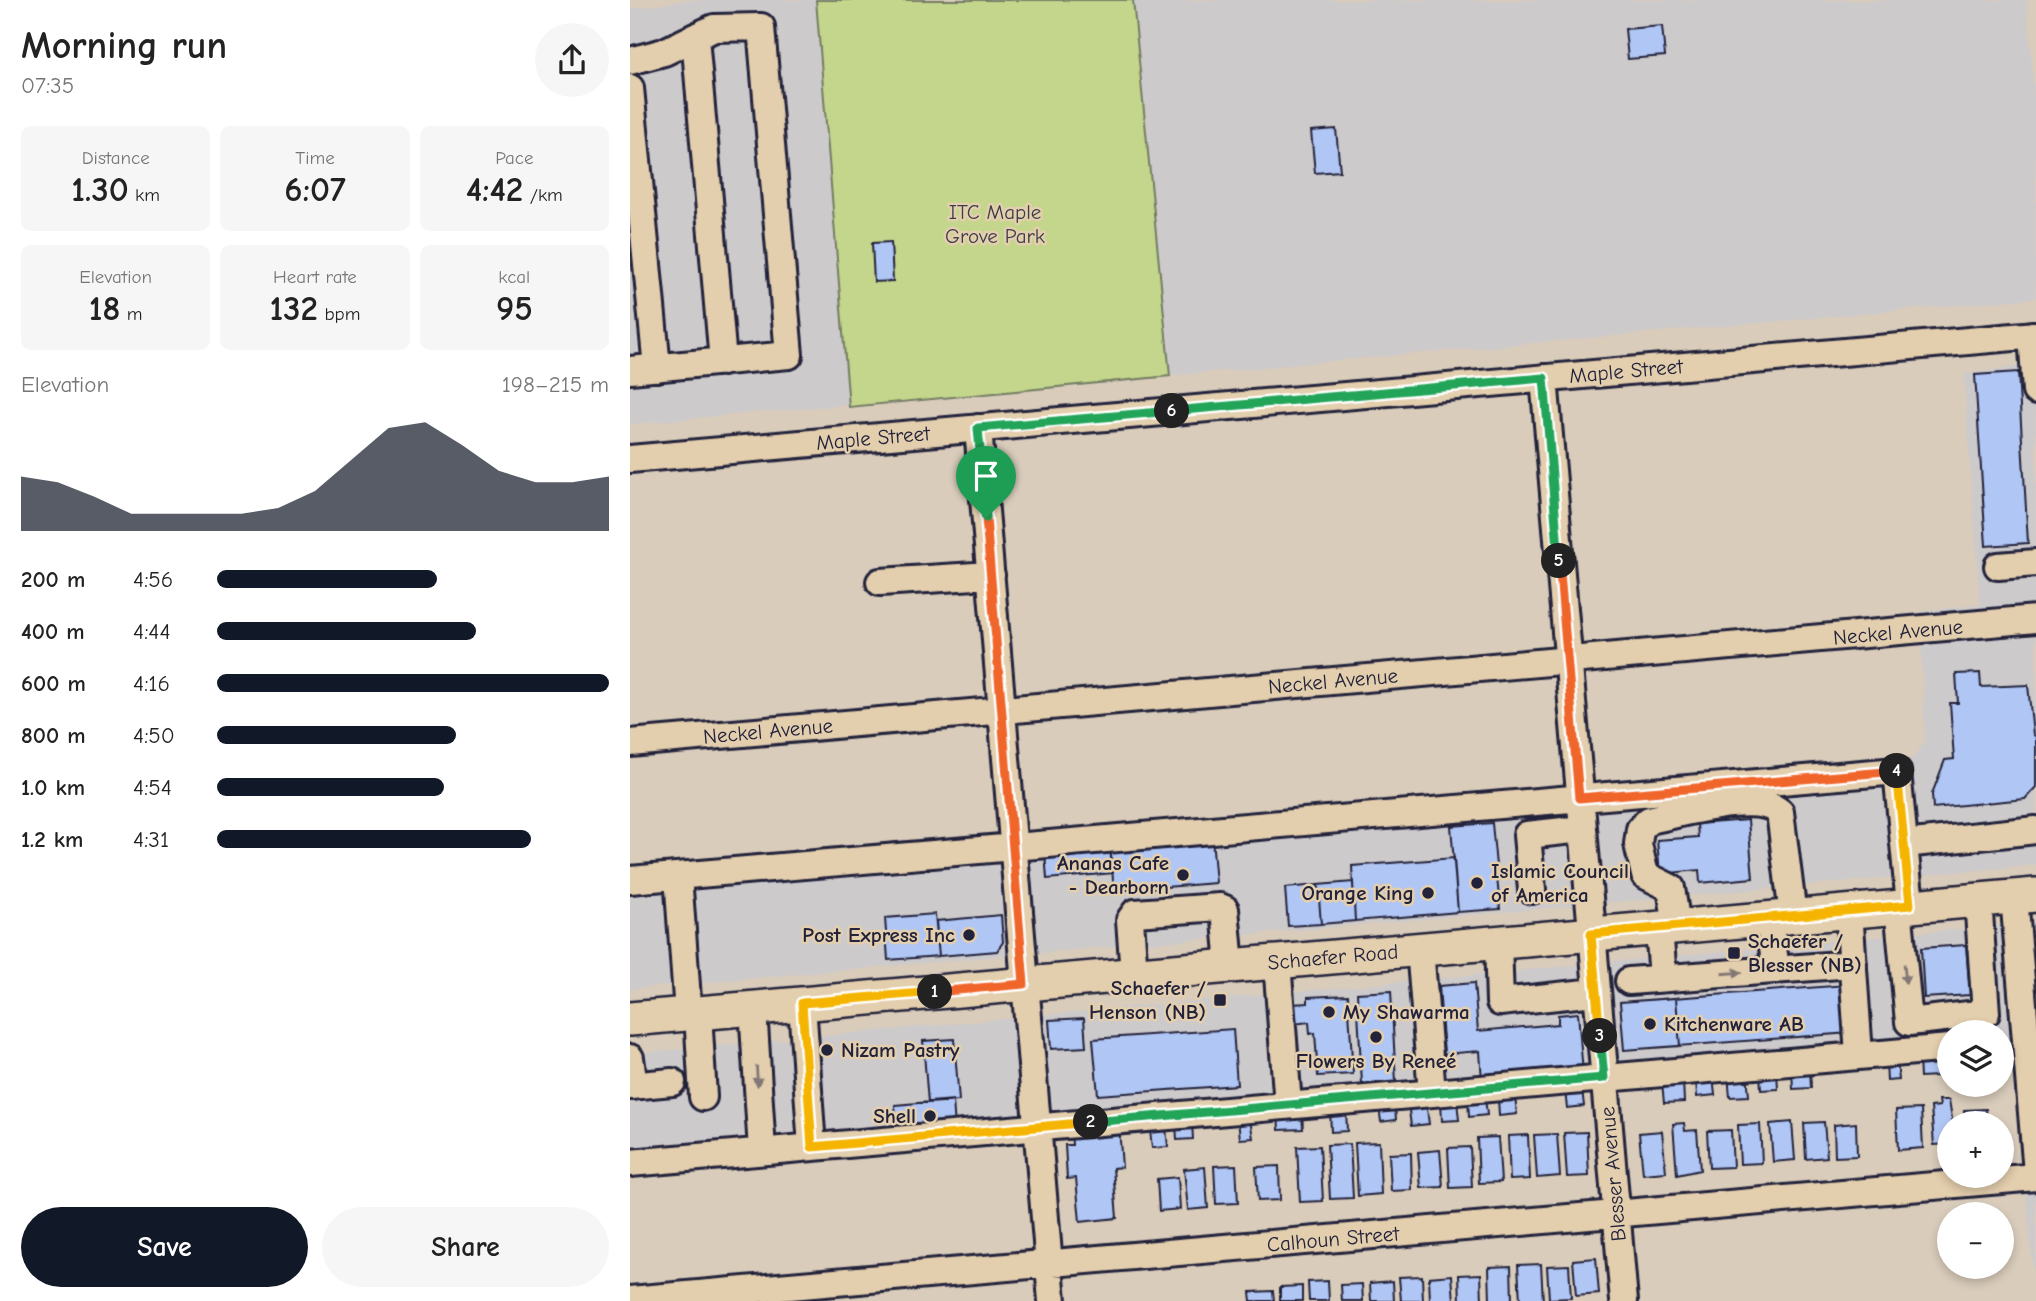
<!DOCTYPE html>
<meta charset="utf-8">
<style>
:root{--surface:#fff;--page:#f6f6f6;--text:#222;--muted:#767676;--accent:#111827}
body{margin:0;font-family:"Comic Neue",sans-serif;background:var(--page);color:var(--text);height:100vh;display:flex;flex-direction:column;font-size:26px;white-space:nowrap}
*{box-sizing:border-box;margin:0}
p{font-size:23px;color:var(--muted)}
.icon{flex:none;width:38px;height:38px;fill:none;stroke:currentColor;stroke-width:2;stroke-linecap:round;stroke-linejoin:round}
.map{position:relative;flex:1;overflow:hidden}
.panel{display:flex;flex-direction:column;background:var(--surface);width:630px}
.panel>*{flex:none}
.tools{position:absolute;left:1307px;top:1020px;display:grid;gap:14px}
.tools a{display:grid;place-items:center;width:77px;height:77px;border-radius:50%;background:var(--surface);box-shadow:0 4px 10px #0003;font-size:35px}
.pin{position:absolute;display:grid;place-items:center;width:60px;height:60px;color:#fff;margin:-72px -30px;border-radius:50% 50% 50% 0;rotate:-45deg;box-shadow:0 0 7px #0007}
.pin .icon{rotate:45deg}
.km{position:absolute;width:35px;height:35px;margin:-18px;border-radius:50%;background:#222;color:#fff;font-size:19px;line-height:35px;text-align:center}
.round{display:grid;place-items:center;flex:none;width:74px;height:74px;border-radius:37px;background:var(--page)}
.summary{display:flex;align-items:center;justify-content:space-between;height:119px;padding:0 21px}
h1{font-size:38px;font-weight:700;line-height:52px}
.stats{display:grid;grid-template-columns:repeat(3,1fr);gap:10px;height:119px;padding:7px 21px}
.stats div{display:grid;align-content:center;border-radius:10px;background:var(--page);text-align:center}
.stats b{font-size:35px;font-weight:700}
.stats small{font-size:19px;font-weight:400}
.stats p{font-size:19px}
.chart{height:196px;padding:14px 21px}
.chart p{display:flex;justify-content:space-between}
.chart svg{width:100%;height:126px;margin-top:7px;fill:var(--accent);opacity:.7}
.primary-button{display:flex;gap:14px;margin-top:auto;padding:14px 21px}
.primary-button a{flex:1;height:80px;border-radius:42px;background:var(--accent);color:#fff;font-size:28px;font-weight:700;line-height:80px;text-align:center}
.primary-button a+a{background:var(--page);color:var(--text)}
ul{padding:0 21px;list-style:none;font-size:23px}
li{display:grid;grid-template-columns:112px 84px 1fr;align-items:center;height:52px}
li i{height:18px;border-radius:9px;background:var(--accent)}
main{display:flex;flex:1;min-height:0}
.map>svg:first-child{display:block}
</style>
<main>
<section class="panel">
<div class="summary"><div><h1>Morning run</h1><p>07:35</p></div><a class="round"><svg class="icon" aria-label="share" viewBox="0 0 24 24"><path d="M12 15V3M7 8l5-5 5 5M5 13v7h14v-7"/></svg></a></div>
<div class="stats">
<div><p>Distance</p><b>1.30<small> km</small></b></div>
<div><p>Time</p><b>6:07</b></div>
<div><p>Pace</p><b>4:42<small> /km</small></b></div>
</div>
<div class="stats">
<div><p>Elevation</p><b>18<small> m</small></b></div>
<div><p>Heart rate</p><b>132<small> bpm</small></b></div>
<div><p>kcal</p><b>95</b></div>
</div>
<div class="chart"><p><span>Elevation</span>198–215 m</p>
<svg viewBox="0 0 160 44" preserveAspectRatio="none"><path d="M0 44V25L10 27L20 32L30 38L40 38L50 38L60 38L70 36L80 30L90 19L100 8L110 6L120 14L130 23L140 27L150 27L160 25V44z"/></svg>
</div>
<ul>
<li><b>200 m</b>4:56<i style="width:56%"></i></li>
<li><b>400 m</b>4:44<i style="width:66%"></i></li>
<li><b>600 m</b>4:16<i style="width:100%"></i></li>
<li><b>800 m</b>4:50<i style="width:61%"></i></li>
<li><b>1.0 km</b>4:54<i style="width:58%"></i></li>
<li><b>1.2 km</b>4:31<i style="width:80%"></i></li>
</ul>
<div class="primary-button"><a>Save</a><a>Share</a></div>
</section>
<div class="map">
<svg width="1406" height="1301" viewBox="0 0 1406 1301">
<rect width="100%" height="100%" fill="#d9ccbb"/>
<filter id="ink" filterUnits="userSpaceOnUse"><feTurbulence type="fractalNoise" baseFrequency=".0143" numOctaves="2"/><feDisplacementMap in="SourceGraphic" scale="14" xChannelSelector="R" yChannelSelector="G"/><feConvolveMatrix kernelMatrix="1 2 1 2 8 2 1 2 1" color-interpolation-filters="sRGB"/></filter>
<g filter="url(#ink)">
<!-- built -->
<path fill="#cdcacc" d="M58 0H1397L1406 118V298L0 424V9Z
M1406 364V865L0 989V870L1280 761 1295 742 1290 611 1350 605 1334 374Z
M1406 922V1301L1383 1050H1372V1032H1320L1319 1055 0 1172V1054Z"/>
<!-- green -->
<path fill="#c4d68b" stroke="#737c63" stroke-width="2" d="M186 0H503L540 376 219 407Z"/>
<!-- building -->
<path fill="#b0c6f5" stroke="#22223b" stroke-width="2" d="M1032 26 1035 56 998 59 995 29Z
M706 129 710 171 685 173 681 131Z
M261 242 263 281 244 282 242 243Z
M1388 372 1398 543 1356 546 1345 375Z
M1350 673 1351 687 1398 685 1403 735 1406 736V787L1395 799 1303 808 1302 794 1315 760 1324 759 1320 703H1328L1326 674Z
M1118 820 1123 878 1070 883 1069 870 1030 874 1027 840 1068 837 1067 824Z
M862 823 870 909 828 912 821 826Z
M582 838 586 883 484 891 480 847Z
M480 847 483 873 417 879 415 853Z
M824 858 828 912 725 921 722 866Z
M723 882 725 921 691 924 688 885Z
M688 885 691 924 658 926 655 888Z
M305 914 309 956 258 960 255 918Z
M371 915 373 942 367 951 309 956 306 921Z
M1336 945 1340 995 1294 998 1291 948Z
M844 983 848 1031 928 1024V1015L948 1013 953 1073 852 1081 850 1051 814 1054 809 986Z
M1217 985 1220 1033 994 1050 990 1002Z
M761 991 766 1082 732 1084 727 993Z
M718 995 723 1074 688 1076 685 1033 680 1034 679 1022 663 1024 662 1004 678 1003V997Z
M1046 998 1050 1046 994 1050 990 1002Z
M454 1018 456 1047 421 1049 419 1020Z
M603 1029 607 1085 468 1095 463 1039Z
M324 1039 329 1101 298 1103 293 1041Z
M1306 1059 1307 1076 1290 1077 1289 1060Z
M1267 1061 1269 1080 1257 1081 1256 1062Z
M1180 1068 1181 1088 1163 1089 1162 1069Z
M1147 1071 1148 1089 1131 1090 1130 1072Z
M1117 1073 1119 1096 1100 1097 1098 1074Z
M1083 1077 1085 1095 1067 1097 1066 1078Z
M1053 1081 1054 1102 1034 1103 1032 1082Z
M952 1089 954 1106 937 1108 935 1091Z
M885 1096 887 1114 869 1116 868 1098Z
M855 1098 857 1115 839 1117 838 1099Z
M323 1100 325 1128 267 1133 265 1105Z
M1309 1100H1319L1323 1124H1320V1144L1304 1145 1301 1107 1310 1106Z
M796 1101 799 1124 781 1126 778 1103Z
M827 1101 829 1120 812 1121 811 1102Z
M765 1105 766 1120 751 1122 749 1106Z
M716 1108 717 1131 701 1132 700 1109Z
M1291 1109 1293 1148 1268 1150 1266 1110Z
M1356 1109 1357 1124H1335L1334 1110Z
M672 1112 673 1129 649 1130 648 1113Z
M608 1119H620L623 1138 610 1139Z
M562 1122 563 1139 547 1140 546 1123Z
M1162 1122 1165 1160 1143 1162 1140 1124Z
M1194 1122 1197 1157 1176 1159 1174 1123Z
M1054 1123 1055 1131 1067 1130 1070 1170 1047 1175 1043 1124Z
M1226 1123 1227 1156 1205 1157 1204 1125Z
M1130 1124 1132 1163 1110 1164 1108 1125Z
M489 1127 492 1167 483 1168 487 1218 450 1222 446 1178 437 1179 435 1145H442L441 1131Z
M536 1128 538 1147 522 1148 520 1130Z
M1101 1130 1103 1167 1079 1168 1077 1131Z
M1032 1131 1036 1172 1013 1174 1009 1133Z
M957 1132 959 1176 937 1177 934 1133Z
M927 1134 930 1176 907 1178 904 1135Z
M898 1135 900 1179 880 1180 878 1136Z
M868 1137 871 1182 849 1183 847 1138Z
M749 1142 751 1194 728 1196 725 1143Z
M720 1144 723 1198 700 1199 697 1145Z
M690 1146 693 1201 670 1202 667 1147Z
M840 1147 842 1187 820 1188 818 1148Z
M810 1150 813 1187 791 1188 788 1152Z
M781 1153 782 1190 761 1191 759 1154Z
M606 1165 608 1203 586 1204 584 1166Z
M649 1166 650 1200 628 1201 626 1167Z
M575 1167 578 1208 558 1210 554 1169Z
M548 1177 550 1209 529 1211 527 1179Z
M966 1258 969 1294 946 1296 943 1260Z
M911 1264 913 1301H890L888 1265Z
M939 1265 941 1298 919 1299 917 1266Z
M881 1266 882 1301H860L859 1267Z
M851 1274 852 1301H830L829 1275Z
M822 1275 824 1301H800L799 1277Z
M792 1276 793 1301H771L769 1277Z
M698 1281 699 1301H679L678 1282Z
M763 1281 764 1301H741L740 1283Z
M732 1284 733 1301H712L711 1285Z
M672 1286V1301H650V1287Z
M643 1291 644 1301H621L620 1292Z"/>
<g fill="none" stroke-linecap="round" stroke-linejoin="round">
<!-- minor casing -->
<g stroke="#22223b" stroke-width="32">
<path id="minor" d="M65 37 93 362
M0 61 34 52 84 28 131 27 159 355 0 370
M0 88 27 368
M1402 335 1406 391
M914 378 994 1301
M348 428 422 1301
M0 459 1406 335
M1368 566 1406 563
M250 582 361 575
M0 743 1406 619
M1274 844 1406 830
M48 876 58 1013
M0 880 1267 771 1280 905
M902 890 897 835 952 829
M1384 896 1406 1161
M1268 906 1279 1022 1356 1013 1348 899
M1219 911 1229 1055
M1139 918 1146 970
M1047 926 1041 888 1015 875 1008 844 1010 829 1019 820C1051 814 1125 791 1150 812L1163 916
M1029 928 1033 978
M868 942 870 1002 966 992
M790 949 802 1093
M647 962 658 1105
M504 974 500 920 505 913 590 907 595 909 600 966
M999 981 1223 964
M172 1004 182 1147
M123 1008 132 1151
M68 1013 73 1097
M0 1058 4 1086
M0 1086 42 1082
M0 1163 1320 1048
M0 1300 1406 1177"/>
</g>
<!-- major casing -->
<g stroke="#22223b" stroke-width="38">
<path id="major" d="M0 1019 1406 895"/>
</g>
<!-- minor -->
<use href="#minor" stroke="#e3cead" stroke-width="26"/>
<!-- major -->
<use href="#major" stroke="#e3cead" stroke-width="33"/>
</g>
<!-- one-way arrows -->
<defs><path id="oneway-solid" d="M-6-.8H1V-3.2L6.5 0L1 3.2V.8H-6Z" transform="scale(1.75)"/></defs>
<g fill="#827874">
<use href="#oneway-solid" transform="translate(1102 973) rotate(-4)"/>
<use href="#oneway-solid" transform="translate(1275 974) rotate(85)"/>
<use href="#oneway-solid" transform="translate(127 1076) rotate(87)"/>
</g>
</g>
<g fill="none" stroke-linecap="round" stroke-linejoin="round" filter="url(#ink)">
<!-- split-1 casing -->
<g stroke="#fff" stroke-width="14">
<path id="split-1" d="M305 992 394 984 356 518"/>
</g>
<!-- split-2 casing -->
<g stroke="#fff" stroke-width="14">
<path id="split-2" d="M305 992 172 1003 182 1147 461 1122"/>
</g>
<!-- split-3 casing -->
<g stroke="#fff" stroke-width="14">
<path id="split-3" d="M461 1122 974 1078 970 1036"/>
</g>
<!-- split-4 casing -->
<g stroke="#fff" stroke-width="14">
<path id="split-4" d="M970 1036 961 934 1280 905 1267 771"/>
</g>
<!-- split-5 casing -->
<g stroke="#fff" stroke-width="14">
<path id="split-5" d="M929 561 949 798 1267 771"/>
</g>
<!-- split-6 casing -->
<g stroke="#fff" stroke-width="14">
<path id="split-6" d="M542 411 914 378 929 561"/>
</g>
<!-- split-7 casing -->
<g stroke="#fff" stroke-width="14">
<path id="split-7" d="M356 518 348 428 542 411"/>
</g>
<!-- split-1 -->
<use href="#split-1" stroke="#f0652b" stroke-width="9"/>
<!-- split-2 -->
<use href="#split-2" stroke="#f5b400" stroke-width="9"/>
<!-- split-3 -->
<use href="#split-3" stroke="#22a559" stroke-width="9"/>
<!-- split-4 -->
<use href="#split-4" stroke="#f5b400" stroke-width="9"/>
<!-- split-5 -->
<use href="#split-5" stroke="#f0652b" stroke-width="9"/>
<!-- split-6 -->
<use href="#split-6" stroke="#22a559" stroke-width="9"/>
<!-- split-7 -->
<use href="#split-7" stroke="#22a559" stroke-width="9"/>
</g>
<!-- markers -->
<g fill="#22223b" stroke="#e3cead" stroke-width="2.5">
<circle cx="553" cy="875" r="7"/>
<circle cx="847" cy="883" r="7"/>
<circle cx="798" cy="893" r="7"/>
<circle cx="339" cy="935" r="7"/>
<rect x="1097" y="946" width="14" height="14" rx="3.5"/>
<rect x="583" y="993" width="14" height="14" rx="3.5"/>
<circle cx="699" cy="1012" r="7"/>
<circle cx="1020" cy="1024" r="7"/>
<circle cx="746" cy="1037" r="7"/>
<circle cx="197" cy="1050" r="7"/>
<circle cx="300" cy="1116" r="7"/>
</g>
<g text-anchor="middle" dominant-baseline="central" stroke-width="5" stroke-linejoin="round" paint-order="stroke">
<!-- park labels -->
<g font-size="21" fill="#3a3d47" stroke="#e3cead">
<text x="365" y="212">ITC Maple<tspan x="365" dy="24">Grove Park</tspan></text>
</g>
<!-- street labels -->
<g font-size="21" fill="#22223b" stroke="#e3cead">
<text transform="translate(996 371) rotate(-5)">Maple Street</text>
<text transform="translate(243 438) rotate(-5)">Maple Street</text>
<text transform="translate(1268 632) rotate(-5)">Neckel Avenue</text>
<text transform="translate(703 681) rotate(-5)">Neckel Avenue</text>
<text transform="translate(138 731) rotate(-5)">Neckel Avenue</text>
<text transform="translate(703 957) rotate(-5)">Schaefer Road</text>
<text transform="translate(983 1174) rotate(-95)">Blesser Avenue</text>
<text transform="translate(703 1239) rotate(-5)">Calhoun Street</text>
</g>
<!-- poi labels -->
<g font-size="21" font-weight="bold" fill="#22223b" stroke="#e3cead" text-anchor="end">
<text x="539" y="863">Ananas Cafe<tspan x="539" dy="24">- Dearborn</tspan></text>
<text x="861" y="871" text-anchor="start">Islamic Council<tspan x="861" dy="24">of America</tspan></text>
<text x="784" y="893">Orange King</text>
<text x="325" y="935">Post Express Inc</text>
<text x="1118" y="941" text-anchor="start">Schaefer /<tspan x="1118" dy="24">Blesser (NB)</tspan></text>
<text x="576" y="988">Schaefer /<tspan x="576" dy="24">Henson (NB)</tspan></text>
<text x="713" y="1012" text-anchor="start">My Shawarma</text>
<text x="1034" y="1024" text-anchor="start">Kitchenware AB</text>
<text x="211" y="1050" text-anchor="start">Nizam Pastry</text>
<text x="746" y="1061" text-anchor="middle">Flowers By Reneé</text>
<text x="286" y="1116">Shell</text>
</g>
</g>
</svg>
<div class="tools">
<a><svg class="icon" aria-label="layers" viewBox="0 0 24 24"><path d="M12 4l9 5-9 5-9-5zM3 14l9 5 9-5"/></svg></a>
<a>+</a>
<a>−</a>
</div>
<div class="pin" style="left:356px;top:518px;background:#1e9e55"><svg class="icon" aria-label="arrive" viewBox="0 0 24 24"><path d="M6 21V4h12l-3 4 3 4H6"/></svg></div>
<b class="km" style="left:305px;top:992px">1</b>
<b class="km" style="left:461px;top:1122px">2</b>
<b class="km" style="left:970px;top:1036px">3</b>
<b class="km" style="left:1267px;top:771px">4</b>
<b class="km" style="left:929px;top:561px">5</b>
<b class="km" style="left:542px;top:411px">6</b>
</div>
</main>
